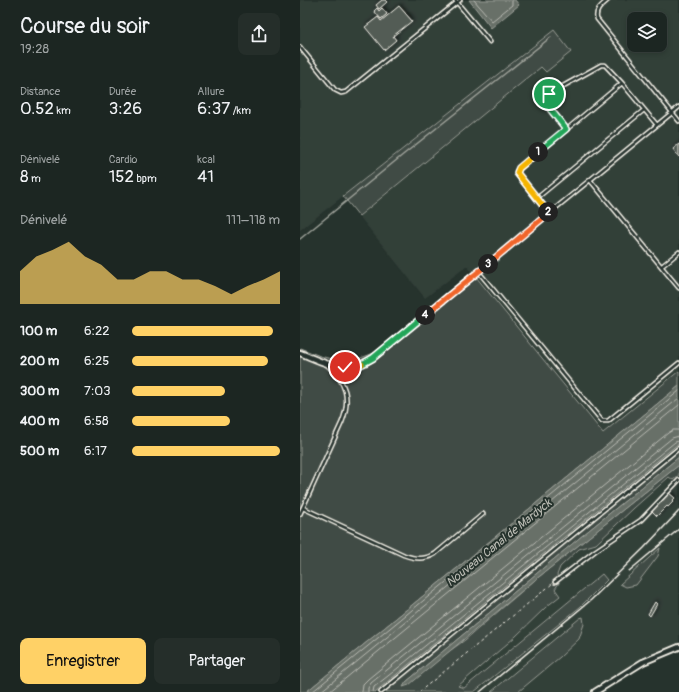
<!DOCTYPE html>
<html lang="fr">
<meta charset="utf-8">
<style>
:root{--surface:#1c2622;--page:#252e2a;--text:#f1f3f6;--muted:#a0a5a5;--line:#3a4340;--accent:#ffd166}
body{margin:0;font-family:Pangolin,sans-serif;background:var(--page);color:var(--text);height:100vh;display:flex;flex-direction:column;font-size:15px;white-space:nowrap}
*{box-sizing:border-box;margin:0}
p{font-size:13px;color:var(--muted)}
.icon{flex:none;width:22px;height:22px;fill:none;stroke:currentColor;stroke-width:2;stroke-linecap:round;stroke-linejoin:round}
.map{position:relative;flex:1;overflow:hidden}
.side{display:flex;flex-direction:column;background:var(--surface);width:300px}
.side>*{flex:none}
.tools{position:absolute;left:327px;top:12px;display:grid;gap:8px}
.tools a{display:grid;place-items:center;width:40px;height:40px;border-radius:8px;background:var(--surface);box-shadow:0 2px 6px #0003,0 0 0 1px var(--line);font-size:20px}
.pin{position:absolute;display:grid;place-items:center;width:34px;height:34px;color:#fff;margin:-17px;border:2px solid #fff;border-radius:50%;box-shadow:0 1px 4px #0007}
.km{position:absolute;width:20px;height:20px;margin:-10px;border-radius:50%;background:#222;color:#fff;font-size:11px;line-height:20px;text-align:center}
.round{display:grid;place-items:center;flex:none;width:42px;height:42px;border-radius:8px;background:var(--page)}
.overview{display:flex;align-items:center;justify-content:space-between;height:68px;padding:0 20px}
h1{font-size:22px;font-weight:600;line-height:30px}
.figures{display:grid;grid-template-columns:repeat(3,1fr);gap:6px;height:68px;padding:4px 20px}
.figures div{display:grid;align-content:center}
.figures b{font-size:17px;font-weight:600}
.figures small{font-size:11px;font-weight:400}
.figures p{font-size:11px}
.chart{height:112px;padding:8px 20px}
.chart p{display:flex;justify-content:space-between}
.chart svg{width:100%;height:72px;margin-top:4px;fill:var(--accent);opacity:.7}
.primary-button{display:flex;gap:8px;margin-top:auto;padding:8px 20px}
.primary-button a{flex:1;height:46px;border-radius:8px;background:var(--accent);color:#111;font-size:16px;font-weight:600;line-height:46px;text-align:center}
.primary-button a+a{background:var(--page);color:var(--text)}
ul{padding:0 20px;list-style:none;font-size:13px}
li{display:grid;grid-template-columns:64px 48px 1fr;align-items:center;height:30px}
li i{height:10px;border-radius:5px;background:var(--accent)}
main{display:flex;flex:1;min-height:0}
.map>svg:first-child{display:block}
</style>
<main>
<section class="side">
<div class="overview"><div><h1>Course du soir</h1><p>19:28</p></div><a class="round"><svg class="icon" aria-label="share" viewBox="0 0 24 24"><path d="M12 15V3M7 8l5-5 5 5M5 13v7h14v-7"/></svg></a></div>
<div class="figures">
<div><p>Distance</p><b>0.52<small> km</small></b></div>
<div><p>Durée</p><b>3:26</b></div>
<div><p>Allure</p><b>6:37<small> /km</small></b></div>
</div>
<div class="figures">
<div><p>Dénivelé</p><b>8<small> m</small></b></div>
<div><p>Cardio</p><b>152<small> bpm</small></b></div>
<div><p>kcal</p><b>41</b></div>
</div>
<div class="chart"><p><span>Dénivelé</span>111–118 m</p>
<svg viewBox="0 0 160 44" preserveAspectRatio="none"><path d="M0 44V24L10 15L20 11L30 6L40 15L50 20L60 29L70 29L80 24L90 24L100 29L110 29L120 33L130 38L140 33L150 29L160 24V44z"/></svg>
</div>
<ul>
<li><b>100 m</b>6:22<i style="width:95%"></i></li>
<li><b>200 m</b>6:25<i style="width:92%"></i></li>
<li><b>300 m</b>7:03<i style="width:63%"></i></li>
<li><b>400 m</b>6:58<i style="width:66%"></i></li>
<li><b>500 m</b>6:17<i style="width:100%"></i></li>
</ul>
<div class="primary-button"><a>Enregistrer</a><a>Partager</a></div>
</section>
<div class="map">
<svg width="379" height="692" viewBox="0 0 379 692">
<defs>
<filter id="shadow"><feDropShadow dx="2" dy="-2" stdDeviation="2" flood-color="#0009"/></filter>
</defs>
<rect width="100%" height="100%" fill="#26332d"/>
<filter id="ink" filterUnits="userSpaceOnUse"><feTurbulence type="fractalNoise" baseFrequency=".025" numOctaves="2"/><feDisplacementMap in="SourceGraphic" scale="8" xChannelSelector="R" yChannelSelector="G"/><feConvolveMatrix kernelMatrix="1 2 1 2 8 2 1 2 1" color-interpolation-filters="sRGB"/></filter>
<g filter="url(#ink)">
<!-- built -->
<path fill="#333f39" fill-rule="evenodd" d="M0 0H379V371L304 433 167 266 125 298 59 216 241 66 246 72 253 31 0 230ZM334 19H360V45H334Z
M379 475V643L332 665 291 692H174L280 607 307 581 302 574 163 688 158 686 215 637 246 607 260 596 254 589 257 575 260 567 279 549 296 544 334 508 370 477 373 480Z"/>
<!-- green -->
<path fill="#414b45" stroke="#9a9e96" d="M254 30 271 52 246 72 241 67 59 216 43 196Z
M172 272 303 433 379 371V386L6 692H0V348L20 356 47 363 74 353Z
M379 443V457L283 535 106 682 165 640 235 580 379 465V475L373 480 369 477 334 508 296 544 279 549 260 567 257 575 259 583 255 589 260 596 246 607 215 637 158 686 164 688 302 574 307 580 280 607 174 692H75Z
M360 548 358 556 336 585 326 587 320 584Z
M283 617 284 624 279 639 260 657 218 692H191L280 618Z"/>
<!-- water -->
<path fill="#676f68" stroke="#9fa39b" d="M169 0H215L219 5 191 28Z
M379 386V443L75 692H6Z
M379 457V465L235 580 109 685 103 687 106 682 283 535Z"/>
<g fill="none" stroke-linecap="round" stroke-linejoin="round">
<!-- shore -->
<path stroke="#bcbdb5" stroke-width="1" d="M174 0 192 21 212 5V0
M12 692 379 391
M20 692 379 398
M29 692 379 405
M62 692 63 684 68 679 368 433 373 430H379
M68 692V688L71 683 372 438 379 436
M73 692 74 687 93 672 375 442 379 441"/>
<!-- stream -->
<path stroke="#9fa39b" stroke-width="1.5" d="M0 239 104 154 251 37"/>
</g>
<!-- building -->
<path fill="#525c55" stroke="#f4f1e8" filter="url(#shadow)" d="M82 0H85L87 2 79 9 76 5Z
M99 6 112 21 93 36 96 40 84 50 65 27 78 17 81 21Z
M77 8 79 11 82 8 87 14 81 19 74 11Z
M379 144V157L373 149Z
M369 493 375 498 372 501 373 502 368 507 367 506 357 516 352 511Z
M355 602 357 604 350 616 348 614Z"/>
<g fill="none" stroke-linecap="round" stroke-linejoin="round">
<!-- service casing -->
<g stroke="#f4f1e8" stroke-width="5.5">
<path id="service" d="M155 0 190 42
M308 0C301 6 295 10 297 19L379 121
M0 47 35 90 41 93 46 92 160 0
M266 129 247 105 245 97 249 94 301 65H305L322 83
M290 180 379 288
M237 198 344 110
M249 213 218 175 217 171 322 83 357 125
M362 266 379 252
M178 271 302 421H308L379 363
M174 275 379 107
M3 508 104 555C115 559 124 560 135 554L183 514
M0 514 42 422C51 399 46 382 28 366
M255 582 295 551 341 520 379 480
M81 692 379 448"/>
</g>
<!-- minor casing -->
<g stroke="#f4f1e8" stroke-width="8">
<path id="minor" d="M0 353C27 364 46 376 73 358L174 275
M295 692 343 662 379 647"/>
</g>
<!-- path -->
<path stroke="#f4f1e8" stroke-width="1" stroke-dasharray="3 3" stroke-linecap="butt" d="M119 692 252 584"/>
<!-- service -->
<use href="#service" stroke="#26332d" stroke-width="2.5"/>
<!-- minor -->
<use href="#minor" stroke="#26332d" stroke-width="4.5"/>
<!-- rail -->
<path stroke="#f4f1e8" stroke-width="1.5" d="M329 571 379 529
M180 692 291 600 344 548 379 511"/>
</g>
</g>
<g fill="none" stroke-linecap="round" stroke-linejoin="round" filter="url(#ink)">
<!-- split-1 casing -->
<g stroke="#fff" stroke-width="8">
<path id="split-1" d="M238 152 266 129 247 105 245 97 249 94"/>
</g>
<!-- split-2 casing -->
<g stroke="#fff" stroke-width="8">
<path id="split-2" d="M238 152 219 168 217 173 248 212"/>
</g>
<!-- split-3 casing -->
<g stroke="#fff" stroke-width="8">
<path id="split-3" d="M188 264 249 213 248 212"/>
</g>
<!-- split-4 casing -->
<g stroke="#fff" stroke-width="8">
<path id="split-4" d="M125 315 188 264"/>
</g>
<!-- split-5 casing -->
<g stroke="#fff" stroke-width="8">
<path id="split-5" d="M62 364 73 358 125 315"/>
</g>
<!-- split-6 casing -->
<g stroke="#fff" stroke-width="8">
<path id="split-6" d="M45 367 56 366 62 364"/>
</g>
<!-- split-1 -->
<use href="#split-1" stroke="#22a559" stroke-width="5"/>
<!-- split-2 -->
<use href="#split-2" stroke="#f5b400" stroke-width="5"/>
<!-- split-3 -->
<use href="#split-3" stroke="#f0652b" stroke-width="5"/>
<!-- split-4 -->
<use href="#split-4" stroke="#f0652b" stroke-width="5"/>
<!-- split-5 -->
<use href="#split-5" stroke="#22a559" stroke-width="5"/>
<!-- split-6 -->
<use href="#split-6" stroke="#f5b400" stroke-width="5"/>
</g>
<g text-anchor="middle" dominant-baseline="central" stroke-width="4" stroke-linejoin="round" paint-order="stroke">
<!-- water labels -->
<g font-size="12" font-style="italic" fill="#bcbdb5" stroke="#26332d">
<text transform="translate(199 543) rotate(-39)">Nouveau Canal de Mardyck</text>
</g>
</g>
</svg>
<div class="tools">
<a><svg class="icon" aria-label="layers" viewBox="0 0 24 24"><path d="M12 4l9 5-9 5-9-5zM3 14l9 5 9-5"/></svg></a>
</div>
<div class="pin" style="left:249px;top:94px;background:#1e9e55"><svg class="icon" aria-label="arrive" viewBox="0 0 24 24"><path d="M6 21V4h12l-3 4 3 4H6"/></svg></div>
<div class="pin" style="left:45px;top:367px;background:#d93025"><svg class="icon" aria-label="check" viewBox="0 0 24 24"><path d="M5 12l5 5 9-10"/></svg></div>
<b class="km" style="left:238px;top:152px">1</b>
<b class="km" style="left:248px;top:212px">2</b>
<b class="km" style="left:188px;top:264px">3</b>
<b class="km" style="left:125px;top:315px">4</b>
</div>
</main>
